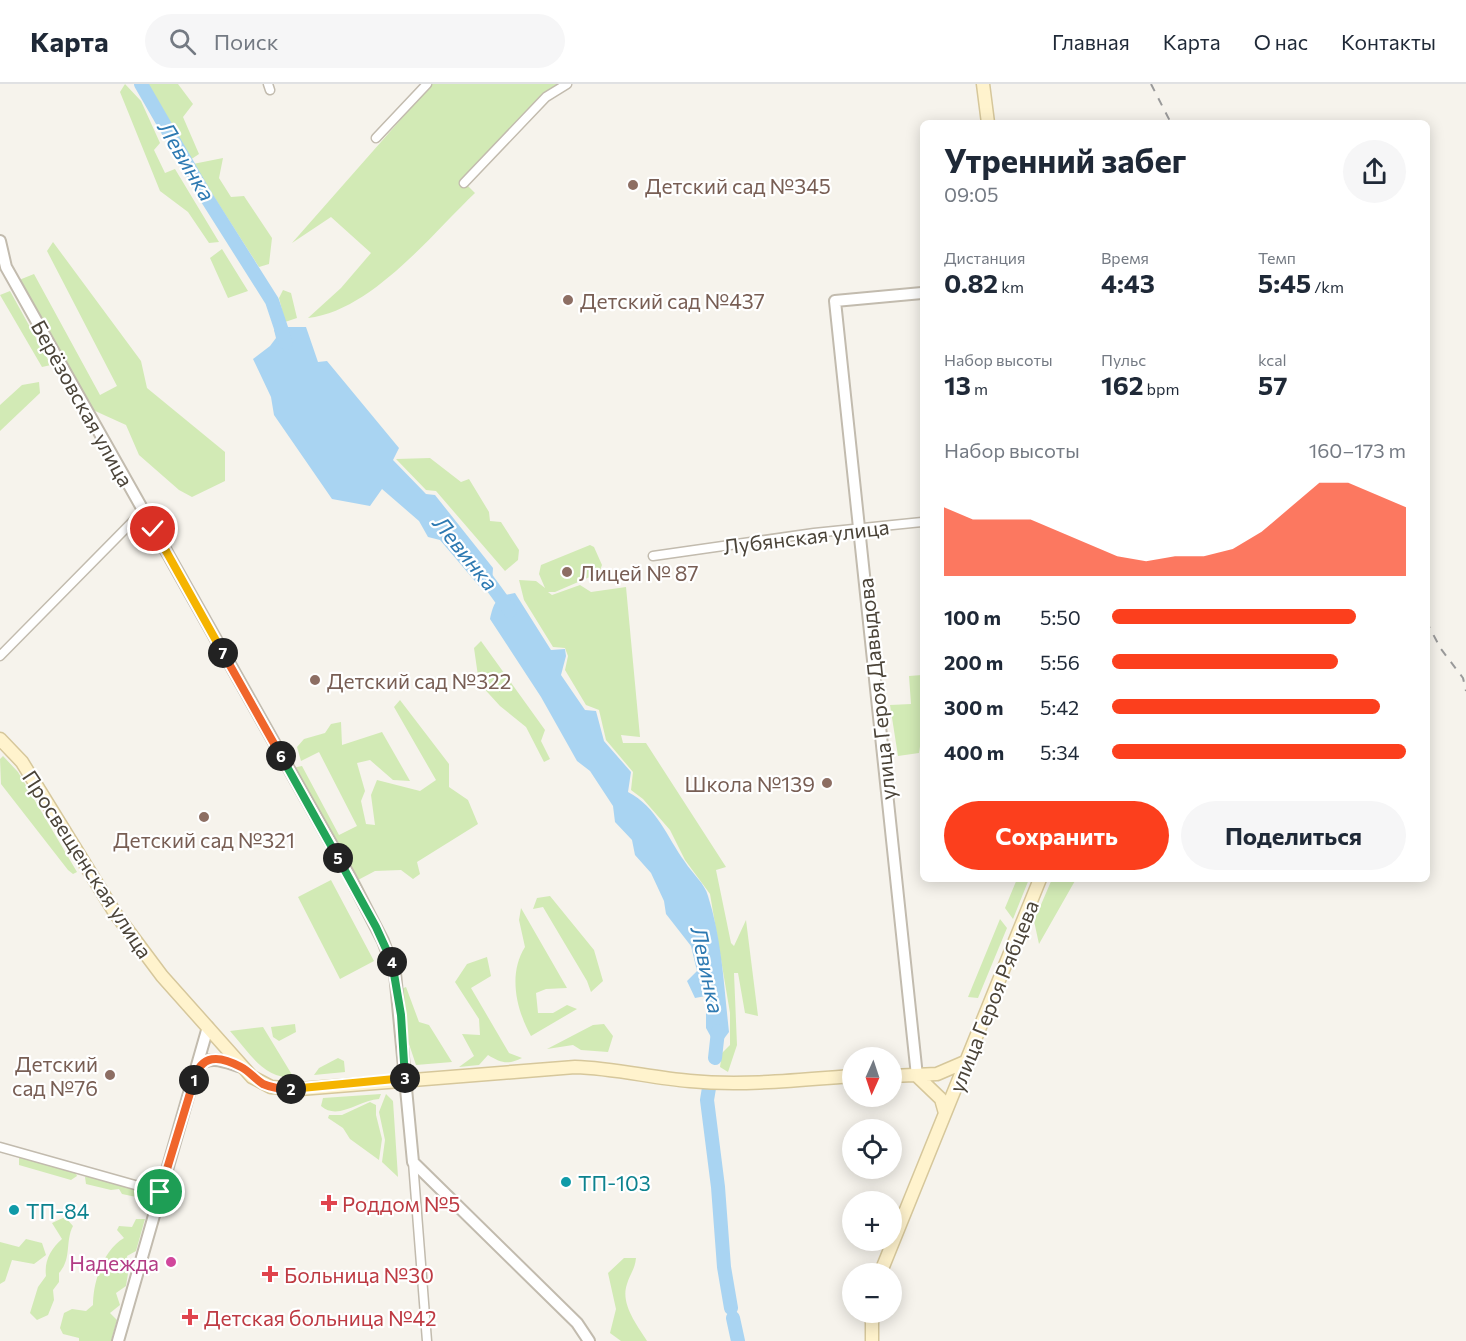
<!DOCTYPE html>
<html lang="ru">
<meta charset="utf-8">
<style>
:root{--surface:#fff;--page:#f6f6f7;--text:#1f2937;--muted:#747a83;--line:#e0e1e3;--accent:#fc3f1d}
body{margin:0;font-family:Commissioner,sans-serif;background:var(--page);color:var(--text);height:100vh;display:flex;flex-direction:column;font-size:22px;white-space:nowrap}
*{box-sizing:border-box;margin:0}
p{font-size:20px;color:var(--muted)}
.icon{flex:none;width:33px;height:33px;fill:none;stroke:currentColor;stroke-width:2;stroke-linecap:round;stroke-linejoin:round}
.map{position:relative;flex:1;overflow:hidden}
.panel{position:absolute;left:920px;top:36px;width:510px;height:762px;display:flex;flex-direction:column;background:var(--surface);border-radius:9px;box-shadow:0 3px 15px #0003}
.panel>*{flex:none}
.needle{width:39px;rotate:183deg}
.fabs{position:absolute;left:842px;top:963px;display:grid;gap:12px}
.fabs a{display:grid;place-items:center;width:60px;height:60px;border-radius:50%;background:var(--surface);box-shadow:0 3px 15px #0003;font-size:30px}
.pin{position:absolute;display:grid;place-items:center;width:51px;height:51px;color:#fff;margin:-26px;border:3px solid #fff;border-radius:50%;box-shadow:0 2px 6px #0007}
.km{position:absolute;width:30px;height:30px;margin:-15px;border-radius:50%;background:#222;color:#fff;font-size:16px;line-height:30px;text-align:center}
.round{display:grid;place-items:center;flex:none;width:63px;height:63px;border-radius:32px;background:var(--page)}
.head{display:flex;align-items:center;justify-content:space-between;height:102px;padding:0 24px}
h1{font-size:33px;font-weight:700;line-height:45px}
.stats{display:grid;grid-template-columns:repeat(3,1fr);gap:9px;height:102px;padding:6px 24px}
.stats div{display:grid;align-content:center}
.stats b{font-size:26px;font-weight:700}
.stats small{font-size:16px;font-weight:400}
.stats p{font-size:16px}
.chart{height:168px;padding:12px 24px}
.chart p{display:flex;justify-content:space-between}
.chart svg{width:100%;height:108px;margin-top:6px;fill:var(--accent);opacity:.7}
.cta{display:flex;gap:12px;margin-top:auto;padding:12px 24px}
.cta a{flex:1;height:69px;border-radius:36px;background:var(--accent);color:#fff;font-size:24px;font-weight:700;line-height:69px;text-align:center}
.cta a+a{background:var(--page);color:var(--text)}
ul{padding:0 24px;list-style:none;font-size:20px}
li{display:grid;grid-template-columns:96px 72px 1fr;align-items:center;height:45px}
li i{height:15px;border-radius:8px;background:var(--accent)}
header{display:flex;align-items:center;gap:36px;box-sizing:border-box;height:84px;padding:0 30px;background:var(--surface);border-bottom:2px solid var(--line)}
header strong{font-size:28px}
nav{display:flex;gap:33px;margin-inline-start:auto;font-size:21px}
.search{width:420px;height:54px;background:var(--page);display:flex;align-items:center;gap:15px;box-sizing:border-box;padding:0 21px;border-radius:33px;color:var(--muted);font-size:22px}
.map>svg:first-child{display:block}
</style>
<header>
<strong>Карта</strong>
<div class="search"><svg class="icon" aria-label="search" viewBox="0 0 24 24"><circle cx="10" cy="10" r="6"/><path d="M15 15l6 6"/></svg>Поиск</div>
<nav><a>Главная</a><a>Карта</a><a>О нас</a><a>Контакты</a></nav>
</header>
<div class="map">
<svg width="1466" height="1257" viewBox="0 0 1466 1257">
<rect width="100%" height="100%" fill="#f6f3ec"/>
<!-- green -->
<path fill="#d2eab5" d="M125 0 141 17 160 59 154 66 165 89 175 85 219 158 209 159 188 128 160 107 120 8Z
M145 0H178L193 20 183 33 199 70 190 76Z
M432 0H567L546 13 465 99 475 109C431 151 371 227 308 234L341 204 371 169 331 133 292 159Z
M223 74 219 94 231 113 244 112 272 154 269 180 259 183 193 80Z
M53 158 141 277 147 304 225 368V397L192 413 179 406 139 371 126 341 93 326 19 196 34 190 100 311 117 302 47 167Z
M222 165 248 207 228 214 210 174Z
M283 206 291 209 297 234 285 238 279 214Z
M10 207 51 281 42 283 0 211Z
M39 298 40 309 0 347V321L22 301Z
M430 374 461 398 469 395 489 428 490 437 501 438 519 466 518 476 505 487 436 407 426 406 396 375Z
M590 461 594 463 602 481 599 489 555 508H548L552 511 580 501 591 508 626 503 640 653 621 651 623 659H646L726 783 716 786 731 859 734 862 746 836 758 932 745 929 738 889H734L737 961 728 988 720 983 722 969 730 961V929L710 810 685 776 670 746 643 715 631 706 633 688 606 656 599 626 586 621 565 586 568 572 565 564 553 563 524 516 519 496 536 497 545 504 539 490 541 481Z
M481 557 545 646 541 657 550 675 544 678 526 643 500 622 479 599 474 564Z
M922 591V649L919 669 898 672 890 621 911 620 909 592Z
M400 616 449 680V703L468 716 478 740 417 778 420 790 413 795 401 786 375 787 358 796 292 684 302 682 339 751 357 742 319 668 301 677 297 663 304 655 325 649 331 640 341 638 342 661 382 648 410 697 393 696 370 676 357 679 365 707 361 717 366 740 375 741 371 711 377 696 420 707 436 696 394 623Z
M3 672 18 688 77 788 73 790 68 786 1 700 0 675Z
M1017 795H1029L1013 835 1005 824Z
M1052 795H1076L1039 860 1034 837Z
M331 796 374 877 340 895 298 813Z
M550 812 594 866 603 897 591 908 587 897 543 823 533 825 537 814Z
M521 824 567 904 546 905 536 909 538 929H553L567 921 577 925 531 952C516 925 508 890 525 863L519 836Z
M1000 835 1007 844 978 914 968 913Z
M487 873 491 892 471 904 509 969 522 974C508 981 501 979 488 971L479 981 459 983 474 972 462 950 480 951 479 935 455 898 467 880Z
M406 903 419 938 429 941 452 978 416 981 407 954 401 905Z
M295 940 296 948 279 957 273 953 271 943Z
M604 940 613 952 608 968 581 966 573 961 547 965 593 941Z
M263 943 294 994C262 994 250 969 230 947Z
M338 974 344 977 345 988 314 991 319 984Z
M381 1010 379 1015C359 1016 338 1037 321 1022L323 1014Z
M386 1010 393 1017 398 1093 382 1078 385 1056 379 1028Z
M370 1018 376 1021V1031L382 1055 379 1076 350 1055 343 1044 328 1034 329 1031H342Z
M19 1071 74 1085 77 1092 71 1096 19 1081Z
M89 1090 115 1096 119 1102 127 1099 145 1103 149 1111 141 1114 122 1110 119 1105 111 1106 86 1100 85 1093Z
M65 1133 73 1142C65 1157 72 1175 59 1189V1198L53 1206 54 1216 48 1231 37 1236 30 1229 38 1203 46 1192C44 1176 51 1165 62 1155L52 1139Z
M136 1135H145L136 1167 127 1172 129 1183 126 1202 116 1209 120 1221 110 1229 117 1236 111 1257H79V1254L63 1250 60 1244 64 1229 72 1225 86 1227 93 1221C93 1198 103 1166 124 1154L117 1146 119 1142 132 1143Z
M26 1155 42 1159 46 1171 34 1180 12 1176 5 1197 0 1200V1158L19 1163Z
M624 1174H636C635 1185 630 1190 627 1200 620 1220 637 1241 647 1257H621L610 1249 616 1225 608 1189Z"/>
<!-- water -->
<path fill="#a9d4f2" d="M280 243H306L318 278 327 277 399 364 393 376 426 410 435 411 493 484 492 500 480 503 440 456 428 453 419 437 382 405 370 422 332 415 274 331 271 313 253 275 270 262 276 254 274 246Z
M515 509 551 566 565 565 566 572 561 591 585 626 596 627 604 657 631 688 628 708C657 723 667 753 685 778 692 789 705 800 708 812 722 855 724 904 729 948L717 964 706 944V912L695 914 687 897 697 887 691 862 666 830 664 817 651 789 635 771 632 756 615 738 613 722 590 687 577 677 541 613 490 535C494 517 497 512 515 509Z"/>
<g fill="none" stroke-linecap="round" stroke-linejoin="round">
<!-- river -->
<path stroke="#a9d4f2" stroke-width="14" d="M141 0 205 111 272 217 286 259
M481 487 510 527
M715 974 718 947
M709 1004 707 1016 718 1103 724 1183 731 1224
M733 1234 738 1257"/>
<!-- minor casing -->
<g stroke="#c2bbae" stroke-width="11">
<path id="minor" d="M268 0 270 6
M376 54 427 0
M464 99 546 13 567 0
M653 472 814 449 922 438
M0 572 143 427
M0 1063 160 1108
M413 1078 427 1257"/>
</g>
<!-- tertiary casing -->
<g stroke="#c2bbae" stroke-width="14">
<path id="tertiary" d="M0 157 6 183 350 793 383 857 395 889 413 1078 577 1239 589 1257
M198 982C211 970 227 979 242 983
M917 992 835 217 922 209
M118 1257 208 943"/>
</g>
<!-- secondary casing -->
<g stroke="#d6c79b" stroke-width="15">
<path id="secondary" d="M983 0 988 39
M0 655 22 678 115 829 162 892 252 993 271 1003 300 1005 575 983C614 984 652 994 690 997 743 1002 799 996 852 992
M891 992 937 990 965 978
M917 992 941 1015 945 1029
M880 1190 1040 795
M872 1228V1257"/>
</g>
<!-- minor -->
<use href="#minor" stroke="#fff" stroke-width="8"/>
<!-- tertiary -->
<use href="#tertiary" stroke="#fff" stroke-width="10"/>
<!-- secondary -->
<use href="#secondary" stroke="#fff3cd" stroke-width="12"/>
<!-- rail -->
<path stroke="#9a9a9a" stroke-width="2" stroke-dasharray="8 8" stroke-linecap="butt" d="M1151 0 1171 39
M1426 537 1441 565 1463 594 1466 607"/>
</g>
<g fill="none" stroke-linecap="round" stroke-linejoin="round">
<!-- split-1 casing -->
<g stroke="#fff" stroke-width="12">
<path id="split-1" d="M160 1108 194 996"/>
</g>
<!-- split-2 casing -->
<g stroke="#fff" stroke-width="12">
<path id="split-2" d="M194 996C201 970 219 971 241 983 249 987 255 995 263 1000 272 1004 281 1005 291 1005"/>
</g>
<!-- split-3 casing -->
<g stroke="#fff" stroke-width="12">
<path id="split-3" d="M291 1005 405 994"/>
</g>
<!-- split-4 casing -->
<g stroke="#fff" stroke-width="12">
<path id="split-4" d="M392 878 401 931 405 994"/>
</g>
<!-- split-5 casing -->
<g stroke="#fff" stroke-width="12">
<path id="split-5" d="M338 774 376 843 392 878"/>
</g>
<!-- split-6 casing -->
<g stroke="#fff" stroke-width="12">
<path id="split-6" d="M281 672 338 774"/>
</g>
<!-- split-7 casing -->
<g stroke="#fff" stroke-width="12">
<path id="split-7" d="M223 569 281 672"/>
</g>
<!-- split-8 casing -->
<g stroke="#fff" stroke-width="12">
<path id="split-8" d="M166 467 223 569"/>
</g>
<!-- split-9 casing -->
<g stroke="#fff" stroke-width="12">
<path id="split-9" d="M153 445 166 467"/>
</g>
<!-- split-1 -->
<use href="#split-1" stroke="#f0652b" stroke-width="8"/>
<!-- split-2 -->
<use href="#split-2" stroke="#f0652b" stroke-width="8"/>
<!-- split-3 -->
<use href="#split-3" stroke="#f5b400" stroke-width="8"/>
<!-- split-4 -->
<use href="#split-4" stroke="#22a559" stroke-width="8"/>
<!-- split-5 -->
<use href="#split-5" stroke="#22a559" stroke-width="8"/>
<!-- split-6 -->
<use href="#split-6" stroke="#22a559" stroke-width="8"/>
<!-- split-7 -->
<use href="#split-7" stroke="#f0652b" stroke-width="8"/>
<!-- split-8 -->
<use href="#split-8" stroke="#f5b400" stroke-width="8"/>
<!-- split-9 -->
<use href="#split-9" stroke="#f5b400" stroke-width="8"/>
</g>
<!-- markers -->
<g fill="#8d6e63" stroke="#fff" stroke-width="2">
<circle cx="633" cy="101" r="6"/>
<circle cx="568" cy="216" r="6"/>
<circle cx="567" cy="488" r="6"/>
<circle cx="315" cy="596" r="6"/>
<circle cx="827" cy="699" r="6"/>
<circle cx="204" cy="733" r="6"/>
<circle cx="110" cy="991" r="6"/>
</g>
<g fill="#0f9aa8" stroke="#fff" stroke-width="2">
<circle cx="566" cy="1098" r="6"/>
<circle cx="14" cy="1126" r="6"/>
</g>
<g fill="#e0444e" stroke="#fff" stroke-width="2">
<path d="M326 1110h6v6h6v6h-6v6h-6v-6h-6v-6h6z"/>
<path d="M267 1181h6v6h6v6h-6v6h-6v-6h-6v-6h6z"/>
<path d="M187 1224h6v6h6v6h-6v6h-6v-6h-6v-6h6z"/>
</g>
<circle fill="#d1479c" stroke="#fff" stroke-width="2" cx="171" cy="1178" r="6"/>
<g text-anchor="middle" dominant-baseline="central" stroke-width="4.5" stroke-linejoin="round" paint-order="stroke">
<!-- education labels -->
<g font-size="21" fill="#785e54" stroke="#fff" text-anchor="start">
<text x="645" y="101">Детский сад №345</text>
<text x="580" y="216">Детский сад №437</text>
<text x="579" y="488">Лицей № 87</text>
<text x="327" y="596">Детский сад №322</text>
<text x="815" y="699" text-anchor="end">Школа №139</text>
<text x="204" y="755" text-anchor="middle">Детский сад №321</text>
<text x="98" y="979" text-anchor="end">Детский<tspan x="98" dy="24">сад №76</tspan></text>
</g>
<!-- street labels -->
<g font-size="21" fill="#4b4439" stroke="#fff">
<text transform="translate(83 319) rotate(61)">Берёзовская улица</text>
<text transform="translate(806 452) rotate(-7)">Лубянская улица</text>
<text transform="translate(876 605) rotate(-96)">улица Героя Давыдова</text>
<text transform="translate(88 780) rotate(57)">Просвещенская улица</text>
<text transform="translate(993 912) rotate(-68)">улица Героя Рябцева</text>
</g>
<!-- culture labels -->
<g font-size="21" fill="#0d838f" stroke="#fff" text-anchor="start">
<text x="578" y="1098">ТП-103</text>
<text x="26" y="1126">ТП-84</text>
</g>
<!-- health labels -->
<g font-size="21" fill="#be3a42" stroke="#fff" text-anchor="start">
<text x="342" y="1119">Роддом №5</text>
<text x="284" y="1190">Больница №30</text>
<text x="204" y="1233">Детская больница №42</text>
</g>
<!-- hotel labels -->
<g font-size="21" fill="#b23c85" stroke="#fff" text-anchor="end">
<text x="159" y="1178">Надежда</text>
</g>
<!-- water labels -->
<g font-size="22" font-style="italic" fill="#2e7ab2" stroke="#fff">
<text transform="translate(187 77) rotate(59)">Левинка</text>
<text transform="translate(466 469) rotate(51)">Левинка</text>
<text transform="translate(708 886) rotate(78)">Левинка</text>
</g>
</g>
</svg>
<div class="fabs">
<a><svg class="needle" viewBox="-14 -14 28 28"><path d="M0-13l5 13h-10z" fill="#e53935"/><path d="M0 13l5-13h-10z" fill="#747a83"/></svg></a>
<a><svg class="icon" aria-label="locate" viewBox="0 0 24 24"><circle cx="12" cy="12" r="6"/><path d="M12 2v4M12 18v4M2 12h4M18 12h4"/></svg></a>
<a>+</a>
<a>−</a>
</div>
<div class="pin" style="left:160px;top:1108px;background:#1e9e55"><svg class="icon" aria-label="arrive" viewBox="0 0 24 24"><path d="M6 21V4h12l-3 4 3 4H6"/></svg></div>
<div class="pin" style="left:153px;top:445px;background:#d93025"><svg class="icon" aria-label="check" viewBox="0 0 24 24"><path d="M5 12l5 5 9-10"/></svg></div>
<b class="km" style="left:194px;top:996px">1</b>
<b class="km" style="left:291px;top:1005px">2</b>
<b class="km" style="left:405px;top:994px">3</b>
<b class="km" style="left:392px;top:878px">4</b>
<b class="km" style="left:338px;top:774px">5</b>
<b class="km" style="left:281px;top:672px">6</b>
<b class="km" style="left:223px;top:569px">7</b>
<section class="panel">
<div class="head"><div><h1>Утренний забег</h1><p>09:05</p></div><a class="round"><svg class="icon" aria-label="share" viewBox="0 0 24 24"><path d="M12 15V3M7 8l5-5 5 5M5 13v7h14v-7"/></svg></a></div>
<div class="stats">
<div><p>Дистанция</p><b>0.82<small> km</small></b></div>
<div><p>Время</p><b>4:43</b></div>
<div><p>Темп</p><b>5:45<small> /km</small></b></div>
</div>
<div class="stats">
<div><p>Набор высоты</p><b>13<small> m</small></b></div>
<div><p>Пульс</p><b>162<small> bpm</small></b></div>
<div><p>kcal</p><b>57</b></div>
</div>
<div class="chart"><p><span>Набор высоты</span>160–173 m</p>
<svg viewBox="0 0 160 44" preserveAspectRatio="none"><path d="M0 44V16L10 21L20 21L30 21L40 26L50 31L60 36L70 38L80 36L90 36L100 33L110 26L120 16L130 6L140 6L150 11L160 16V44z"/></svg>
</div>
<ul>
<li><b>100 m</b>5:50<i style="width:83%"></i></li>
<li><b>200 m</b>5:56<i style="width:77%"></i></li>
<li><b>300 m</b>5:42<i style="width:91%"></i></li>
<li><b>400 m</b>5:34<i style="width:100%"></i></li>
</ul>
<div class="cta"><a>Сохранить</a><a>Поделиться</a></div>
</section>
</div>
